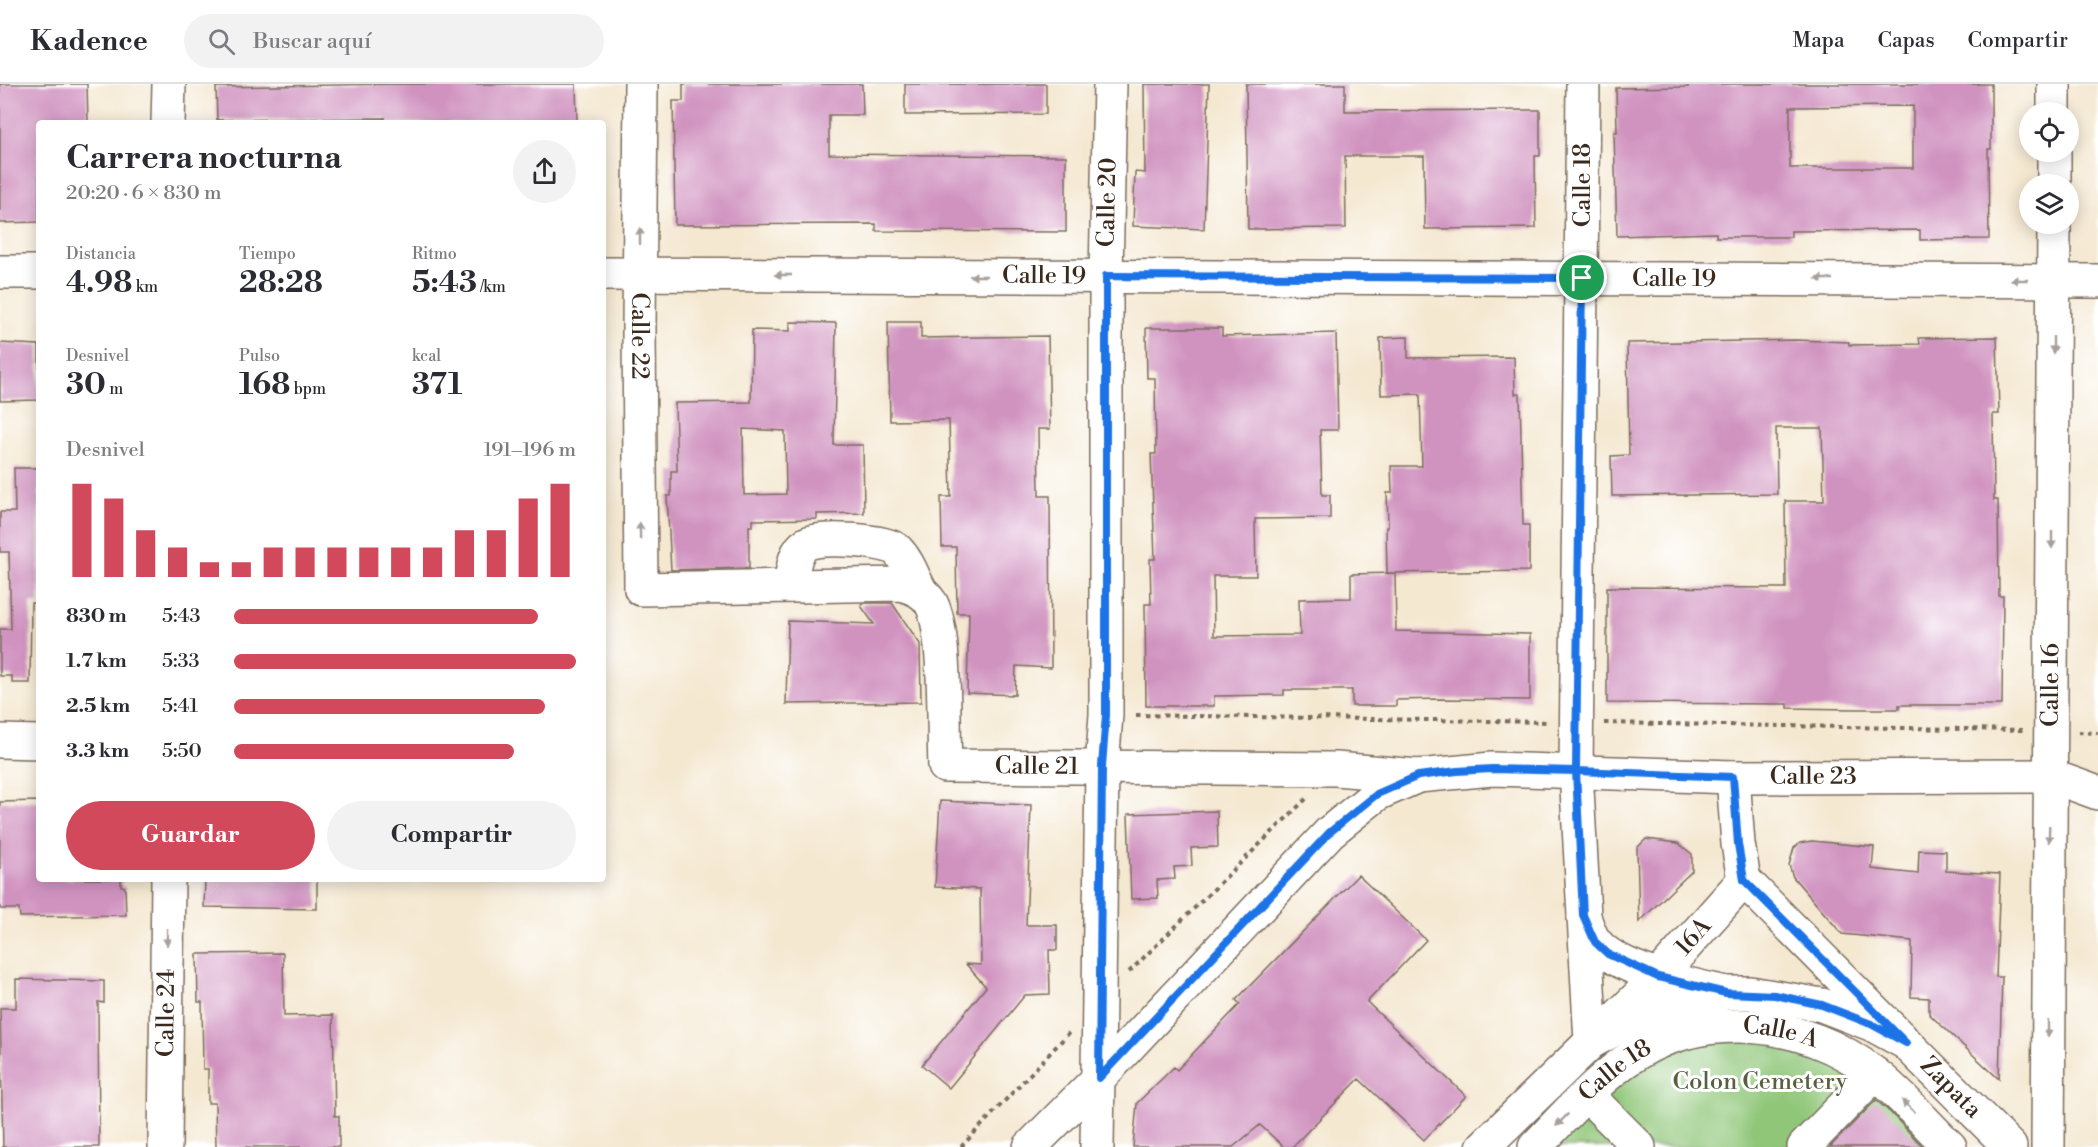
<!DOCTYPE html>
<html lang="es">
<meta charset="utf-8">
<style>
:root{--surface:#fff;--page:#f2f2f3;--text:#2b2b33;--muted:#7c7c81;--line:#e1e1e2;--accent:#d1495b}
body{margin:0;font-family:"Libre Bodoni",serif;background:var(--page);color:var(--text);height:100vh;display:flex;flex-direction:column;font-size:22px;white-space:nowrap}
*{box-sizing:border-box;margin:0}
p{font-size:20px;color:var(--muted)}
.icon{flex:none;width:33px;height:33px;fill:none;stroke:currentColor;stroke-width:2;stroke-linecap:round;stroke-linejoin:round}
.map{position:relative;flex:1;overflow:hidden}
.side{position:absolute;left:36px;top:36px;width:570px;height:762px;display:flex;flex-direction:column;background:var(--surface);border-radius:6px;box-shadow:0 3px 15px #0003}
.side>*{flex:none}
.buttons{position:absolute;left:2019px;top:18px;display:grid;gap:12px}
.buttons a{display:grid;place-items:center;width:60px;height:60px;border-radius:50%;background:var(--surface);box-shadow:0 3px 15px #0003;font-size:30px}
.pin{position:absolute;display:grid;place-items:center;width:51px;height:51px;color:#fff;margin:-26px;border:3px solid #fff;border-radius:50%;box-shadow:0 2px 6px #0007}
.round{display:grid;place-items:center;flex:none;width:63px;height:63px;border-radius:32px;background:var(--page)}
.summary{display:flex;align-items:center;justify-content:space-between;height:102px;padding:0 30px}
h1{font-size:33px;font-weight:800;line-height:45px}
.metrics{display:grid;grid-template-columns:repeat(3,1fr);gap:9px;height:102px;padding:6px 30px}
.metrics div{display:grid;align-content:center}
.metrics b{font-size:30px;font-weight:800}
.metrics small{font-size:16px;font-weight:400}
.metrics p{font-size:16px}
.chart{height:168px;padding:12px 30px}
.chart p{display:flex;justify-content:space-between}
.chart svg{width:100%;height:108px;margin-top:6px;stroke:var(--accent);stroke-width:6}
.primary-button{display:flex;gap:12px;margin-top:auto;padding:12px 30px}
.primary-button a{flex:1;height:69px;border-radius:36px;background:var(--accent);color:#fff;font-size:24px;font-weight:800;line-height:69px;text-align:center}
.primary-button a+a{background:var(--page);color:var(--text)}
ul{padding:0 30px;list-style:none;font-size:20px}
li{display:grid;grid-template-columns:96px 72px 1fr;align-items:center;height:45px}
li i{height:15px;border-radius:8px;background:var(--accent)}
header{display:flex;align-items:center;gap:36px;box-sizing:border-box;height:84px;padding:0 30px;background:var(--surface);border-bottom:2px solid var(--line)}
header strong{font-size:28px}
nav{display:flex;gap:33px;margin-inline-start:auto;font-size:21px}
.search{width:420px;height:54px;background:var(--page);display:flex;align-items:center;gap:15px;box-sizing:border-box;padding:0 21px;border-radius:33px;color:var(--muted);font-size:22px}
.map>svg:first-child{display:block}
</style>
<header>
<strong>Kadence</strong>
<div class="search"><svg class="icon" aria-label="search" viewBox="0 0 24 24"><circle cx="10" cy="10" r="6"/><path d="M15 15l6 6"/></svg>Buscar aquí</div>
<nav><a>Mapa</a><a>Capas</a><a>Compartir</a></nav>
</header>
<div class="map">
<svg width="2098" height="1063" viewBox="0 0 2098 1063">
<rect width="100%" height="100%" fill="#fff"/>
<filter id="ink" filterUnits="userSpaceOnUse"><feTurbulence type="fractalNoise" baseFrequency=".0167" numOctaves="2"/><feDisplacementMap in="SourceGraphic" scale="12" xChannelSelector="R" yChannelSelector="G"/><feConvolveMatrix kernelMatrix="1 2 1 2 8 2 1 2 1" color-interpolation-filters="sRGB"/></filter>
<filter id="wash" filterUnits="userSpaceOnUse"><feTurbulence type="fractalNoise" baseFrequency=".008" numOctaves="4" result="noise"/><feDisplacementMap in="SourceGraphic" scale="24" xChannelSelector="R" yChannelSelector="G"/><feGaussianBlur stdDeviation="1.35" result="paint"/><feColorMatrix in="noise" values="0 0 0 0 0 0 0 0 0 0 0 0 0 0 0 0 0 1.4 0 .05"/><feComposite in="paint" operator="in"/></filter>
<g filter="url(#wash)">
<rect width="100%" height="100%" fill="#f4e8d1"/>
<!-- green -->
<path fill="#8fc678" stroke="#65784b" stroke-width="1.5" d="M1757 931 1964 1063H1520L1599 982Z"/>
<g id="blocks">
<!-- building -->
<path fill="#d093c0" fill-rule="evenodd" d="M0 0H87L88 39H39V138L0 139Z
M393 0H576L577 39H385V34L217 36 216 3Z
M683 0H862L863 31H829V70L1066 72V148L876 147V140L675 141 673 17H683Z
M905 0H1046V30L905 31Z
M1144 0H1209L1204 145 1133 142 1135 88 1145 89Z
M1246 0H1345V27L1540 26V72H1535L1536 144 1425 145 1424 72H1345L1346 144 1248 145Z
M1688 0H1991V65H1988L1989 155 1920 156V146L1791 147V153H1716V149L1617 152 1614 48H1617L1616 4 1688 3ZM1913 22V84H1790V23Z
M790 238 836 239 834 361H863L864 429 817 430V435L753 436V442H749V484L671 486 667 412H671V387H677L675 319 751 318 752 246 790 247ZM743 345 785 347 786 410 744 411Z
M888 238H921V254L1048 252 1050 345H1038L1039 412H1050L1051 584 1016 582 1015 611 967 609 969 529H957L956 463H942L941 413H951L949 336 890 337Z
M1146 244H1222V252L1336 249 1338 346H1320L1322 411H1330V434L1255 435 1256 492H1213L1214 552 1300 551 1299 515 1351 514V490L1395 489 1396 547 1530 550V616L1439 615 1396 616V622H1352V606H1284V611L1214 612V622H1146L1145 520H1151L1150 475H1155L1151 370H1156L1155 294H1147Z
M1408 253V274L1514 273 1515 310H1520L1523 441H1529V487L1387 489 1386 443H1388L1387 409H1392L1391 382H1422L1420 310 1381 311 1380 254Z
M1997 253 1999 330H1993L1994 416H1998L1999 512H2003L2002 621H1899V625H1852L1788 624V620L1607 619V503L1786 504 1785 417H1824L1822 344H1776L1777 410 1612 412 1611 372 1629 371 1627 259 1796 256 1849 258V261L1920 260 1919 254Z
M0 259 39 261V316L0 317Z
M14 384H39V519H31L30 599H12V592H0V545H11L9 468H0V428H15Z
M865 519H892L920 560 921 618 786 620 788 537 874 540 861 522Z
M39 717V795H121V802L125 803 126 831 20 833 19 825H0V718Z
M940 717 1031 721 1026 841H1057V866H1049L1050 910 1025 911 949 1004 922 981 986 903 966 880 981 881 980 805 935 803Z
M1217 727 1218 763 1191 764 1192 782 1174 783 1175 795 1157 796 1158 814 1131 815 1128 730Z
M1646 755 1678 759 1692 770V787L1639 838 1637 764Z
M1812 757 1874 763 1872 785 1918 790 1919 766 1946 767V787L2000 790 1996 893H2002L1999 995 1929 930V914L1911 913 1912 857 1842 850 1793 793 1789 781 1794 764 1800 759Z
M1358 791 1426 856 1367 918 1466 1012 1424 1056 1359 995 1292 1063H1284L1260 1041 1233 1063H1133L1137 1019 1174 983 1177 986 1240 920 1236 916Z
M205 795H317V825L204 823Z
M283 869 284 932 333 931 335 1032H339V1063H216L215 1019H208V985H203L202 918H198L197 870Z
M16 895 104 897V919L98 918 99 1063H3L0 924H16Z
M1876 1016 1891 1029 1923 1063H1830Z"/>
</g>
</g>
<g filter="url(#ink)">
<use href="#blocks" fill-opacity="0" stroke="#7c6c5d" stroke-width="1.5"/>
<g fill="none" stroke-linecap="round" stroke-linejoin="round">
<!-- minor casing -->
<g stroke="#7c6c5d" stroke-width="36">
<g id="minor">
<path id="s1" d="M641 0 639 246 641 505 901 500C914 504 923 507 931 519 947 547 943 646 945 682L1336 685 1418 692"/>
<path d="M1583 0 1576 687 1591 958"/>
<path d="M2054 28V0"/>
<path d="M168 39 169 0"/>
<path d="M2054 100V68"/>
<path d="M0 188H39"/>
<path id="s2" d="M603 190 2098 197"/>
<path d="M790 502C793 489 793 468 806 460 818 452 886 456 897 466 908 477 913 493 920 506"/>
<path d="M0 657 39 658"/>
<path d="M1733 693 1738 760 1744 796 1901 954"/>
<path d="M1584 833C1587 841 1590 852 1596 859 1619 887 1691 901 1726 909"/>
<path id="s3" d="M1600 950 1658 893 1744 796"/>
<path d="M1587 1011 1639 1063"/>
<path id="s4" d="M165 1063 168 795"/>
<path id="s5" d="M1097 1063 1102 682 1106 631V192L1110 0"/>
<path id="s6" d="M1535 1063C1563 1034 1591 1002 1624 978 1697 923 1805 934 1875 990 1902 1011 1925 1039 1950 1063"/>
<path d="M1804 1063 1875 990"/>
<path id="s7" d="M2048 1063 2054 140"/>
</g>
</g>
<!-- major casing -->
<g stroke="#7c6c5d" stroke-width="36">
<g id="major">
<path id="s8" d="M1030 1063 1099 994 1330 748 1377 710 1418 692 1492 685 1733 693 2051 692 2098 709"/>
<path id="s9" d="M1483 1063 1591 958 1636 934 1683 917 1726 909H1750L1822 921 1871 940 1906 959 2010 1063"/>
</g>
</g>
<!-- path -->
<path stroke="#7c6c5d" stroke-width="4" stroke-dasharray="4.5 4.5" stroke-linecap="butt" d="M1136 631 1549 638
M1604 639 2023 646
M2078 648 2098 649
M1129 888 1306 715
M961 1063 1069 949"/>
<!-- minor -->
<use href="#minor" stroke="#fff" stroke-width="33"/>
<!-- major -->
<use href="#major" stroke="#fff" stroke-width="33"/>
</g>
<!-- one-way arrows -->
<defs><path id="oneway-solid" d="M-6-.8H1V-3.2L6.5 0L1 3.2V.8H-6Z" transform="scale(1.5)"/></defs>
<g fill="#a79f9a">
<use href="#oneway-solid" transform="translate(640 152) rotate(-90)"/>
<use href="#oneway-solid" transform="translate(783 191) rotate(-180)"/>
<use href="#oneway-solid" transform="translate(978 192) rotate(-180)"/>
<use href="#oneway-solid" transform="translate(1824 195) rotate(-180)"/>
<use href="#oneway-solid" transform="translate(2019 196) rotate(-180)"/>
<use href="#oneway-solid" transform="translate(2053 261) rotate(90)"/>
<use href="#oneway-solid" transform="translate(640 447) rotate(-91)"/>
<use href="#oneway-solid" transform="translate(2052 456) rotate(90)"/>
<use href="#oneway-solid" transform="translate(2049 750) rotate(92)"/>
<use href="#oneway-solid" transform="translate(167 853) rotate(90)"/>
<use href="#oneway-solid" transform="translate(2048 945) rotate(90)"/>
<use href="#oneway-solid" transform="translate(1908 1022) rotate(-136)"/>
<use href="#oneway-solid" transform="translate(1562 1036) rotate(135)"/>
</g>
</g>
<g fill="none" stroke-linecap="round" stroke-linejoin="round" filter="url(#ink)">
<!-- route casing -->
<g stroke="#fff" stroke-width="12">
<path id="route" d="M1582 194 1106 192V631L1102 682 1099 994 1330 748 1377 710 1418 692 1457 687 1492 685 1576 687 1583 831 1595 858 1608 870 1658 893 1726 909 1775 911 1822 921 1871 940 1906 959 1744 796 1738 760 1733 693 1576 687 1582 194"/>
</g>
<!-- route -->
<use href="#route" stroke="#1a73e8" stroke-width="8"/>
</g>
<g text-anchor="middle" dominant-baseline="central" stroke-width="6" stroke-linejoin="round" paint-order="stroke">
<!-- street labels -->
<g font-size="24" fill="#3b2a1e" stroke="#fff">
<text transform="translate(1583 101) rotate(-90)">Calle 18</text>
<text stroke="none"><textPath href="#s5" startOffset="945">Calle 20</textPath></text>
<text stroke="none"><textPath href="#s2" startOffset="441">Calle 19</textPath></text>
<text stroke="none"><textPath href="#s2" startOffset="1071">Calle 19</textPath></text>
<text stroke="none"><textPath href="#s1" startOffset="252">Calle 22</textPath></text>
<text stroke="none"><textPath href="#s7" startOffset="462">Calle 16</textPath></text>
<text stroke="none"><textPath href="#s1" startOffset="1058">Calle 21</textPath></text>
<text stroke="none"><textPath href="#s8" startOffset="936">Calle 23</textPath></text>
<text stroke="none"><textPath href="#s3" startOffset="135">16A</textPath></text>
<text stroke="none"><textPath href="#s4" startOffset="134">Calle 24</textPath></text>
<text stroke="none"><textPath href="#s6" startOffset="288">Calle A</textPath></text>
<text stroke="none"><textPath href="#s6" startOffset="111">Calle 18</textPath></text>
<text stroke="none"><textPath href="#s9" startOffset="548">Zapata</textPath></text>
</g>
<!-- park labels -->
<g font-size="24" fill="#58613e" stroke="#fff">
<text x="1760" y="998">Colon Cemetery</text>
</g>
</g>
</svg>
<div class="buttons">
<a><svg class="icon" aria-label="locate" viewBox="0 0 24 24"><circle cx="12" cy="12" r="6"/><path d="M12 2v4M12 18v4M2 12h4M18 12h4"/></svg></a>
<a><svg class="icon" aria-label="layers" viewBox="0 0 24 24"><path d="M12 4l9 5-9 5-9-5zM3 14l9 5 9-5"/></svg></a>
</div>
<div class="pin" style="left:1582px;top:194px;background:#1e9e55"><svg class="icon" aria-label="arrive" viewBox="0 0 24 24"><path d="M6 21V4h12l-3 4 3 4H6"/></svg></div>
<section class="side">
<div class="summary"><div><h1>Carrera nocturna</h1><p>20:20 · 6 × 830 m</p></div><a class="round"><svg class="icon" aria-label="share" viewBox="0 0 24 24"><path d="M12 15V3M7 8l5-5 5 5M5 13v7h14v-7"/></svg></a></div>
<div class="metrics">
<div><p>Distancia</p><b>4.98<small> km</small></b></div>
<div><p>Tiempo</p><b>28:28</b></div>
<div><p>Ritmo</p><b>5:43<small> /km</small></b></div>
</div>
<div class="metrics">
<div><p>Desnivel</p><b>30<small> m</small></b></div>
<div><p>Pulso</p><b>168<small> bpm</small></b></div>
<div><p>kcal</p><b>371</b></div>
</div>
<div class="chart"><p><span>Desnivel</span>191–196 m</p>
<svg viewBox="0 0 160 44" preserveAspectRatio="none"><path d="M5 44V6M15 44V12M25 44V25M35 44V32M45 44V38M55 44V38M65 44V32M75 44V32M85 44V32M95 44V32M105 44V32M115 44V32M125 44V25M135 44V25M145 44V12M155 44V6"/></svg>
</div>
<ul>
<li><b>830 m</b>5:43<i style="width:89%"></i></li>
<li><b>1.7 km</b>5:33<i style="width:100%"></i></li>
<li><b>2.5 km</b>5:41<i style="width:91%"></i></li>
<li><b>3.3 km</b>5:50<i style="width:82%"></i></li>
</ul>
<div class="primary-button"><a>Guardar</a><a>Compartir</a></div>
</section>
</div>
